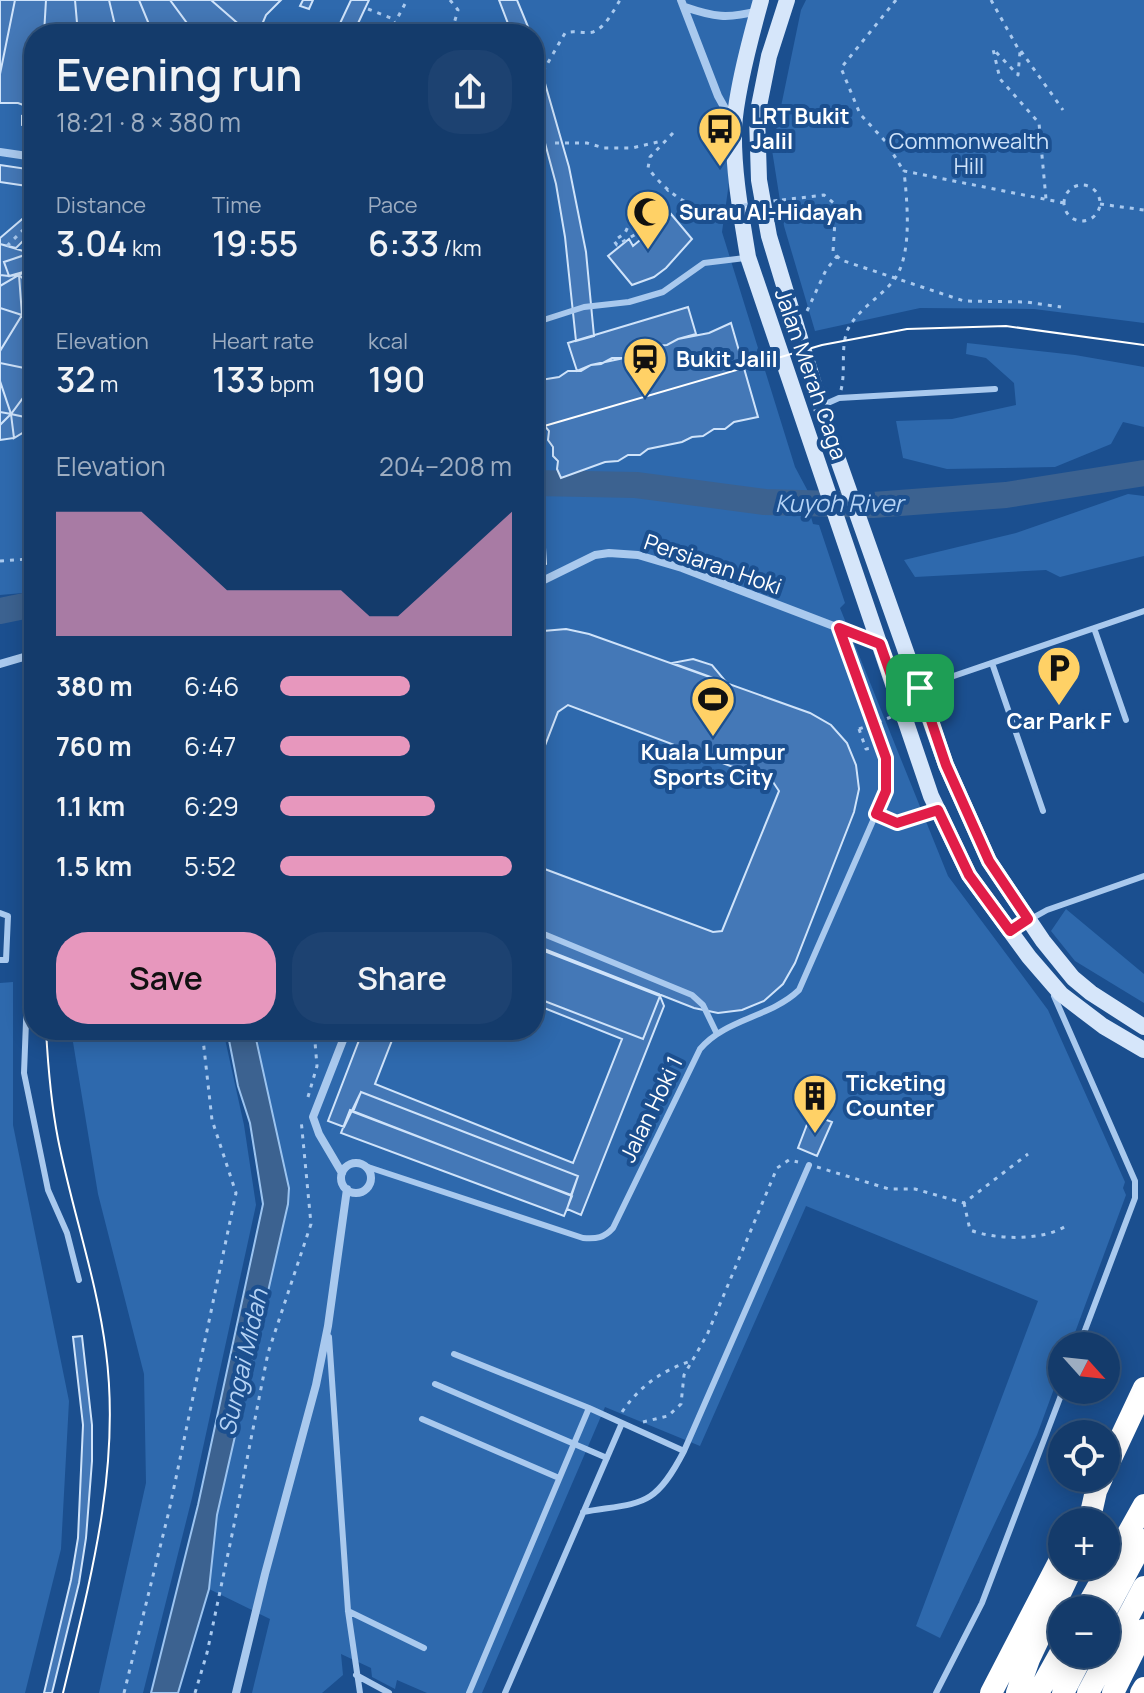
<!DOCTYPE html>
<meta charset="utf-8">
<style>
:root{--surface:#143b6b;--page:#1d4271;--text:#f1f3f6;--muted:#9dadc1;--line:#33557e;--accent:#e797bd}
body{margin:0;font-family:Manrope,sans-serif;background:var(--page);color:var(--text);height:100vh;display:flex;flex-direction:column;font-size:30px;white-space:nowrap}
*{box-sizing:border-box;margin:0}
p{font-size:26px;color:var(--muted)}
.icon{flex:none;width:44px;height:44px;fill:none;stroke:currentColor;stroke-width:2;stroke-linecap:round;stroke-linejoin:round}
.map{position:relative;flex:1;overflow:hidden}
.drawer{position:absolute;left:24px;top:24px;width:520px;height:1016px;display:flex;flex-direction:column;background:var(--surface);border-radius:32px;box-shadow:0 4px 20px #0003,0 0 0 2px var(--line)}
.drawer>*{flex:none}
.needle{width:52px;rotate:117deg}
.tools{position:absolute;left:1048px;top:1332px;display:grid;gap:16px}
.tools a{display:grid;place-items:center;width:72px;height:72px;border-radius:50%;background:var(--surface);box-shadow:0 4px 20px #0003,0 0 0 2px var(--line);font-size:40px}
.pin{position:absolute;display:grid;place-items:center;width:68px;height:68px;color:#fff;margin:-34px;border-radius:16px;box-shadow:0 4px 12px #0006}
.round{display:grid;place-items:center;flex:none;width:84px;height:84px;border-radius:32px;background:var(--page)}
.headline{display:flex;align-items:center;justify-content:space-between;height:136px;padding:0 32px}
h1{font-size:44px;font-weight:600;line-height:60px}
.metrics{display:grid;grid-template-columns:repeat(3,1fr);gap:12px;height:136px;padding:8px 32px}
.metrics div{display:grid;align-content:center}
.metrics b{font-size:34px;font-weight:600}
.metrics small{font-size:22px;font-weight:400}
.metrics p{font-size:22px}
.chart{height:224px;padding:16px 32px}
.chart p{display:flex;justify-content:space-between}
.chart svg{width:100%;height:144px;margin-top:8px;fill:var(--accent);opacity:.7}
.action{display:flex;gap:16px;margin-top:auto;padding:16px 32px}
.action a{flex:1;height:92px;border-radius:32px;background:var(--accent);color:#111;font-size:32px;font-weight:600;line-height:92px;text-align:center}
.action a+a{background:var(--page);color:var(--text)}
ul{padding:0 32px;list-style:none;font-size:26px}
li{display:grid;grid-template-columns:128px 96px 1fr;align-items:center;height:60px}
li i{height:20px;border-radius:10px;background:var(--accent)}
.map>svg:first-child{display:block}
</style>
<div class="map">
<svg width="1144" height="1693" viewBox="0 0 1144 1693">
<rect width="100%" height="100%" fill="#1b4f8f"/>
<!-- green -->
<path fill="#2e69ad" d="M0 0H755L722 232 795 467 811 497 805 496 813 524 819 525 845 603 840 608 948 876 1048 1010 1125 1182 1123 1188 1126 1195 1070 1346H1062V1367L1037 1435 940 1638 916 1626 1038 1301 806 1206 700 1446 605 1407 482 1693H427L397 1680 395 1689 372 1677 371 1668 341 1654 343 1675 322 1693H252L270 1619 209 1589 217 1515 288 1204 289 1188 254 1030H534V34H34V592L0 595Z
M806 0H1144V323L1034 309 920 308 815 331 784 226 772 150 801 10Z
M967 343 1075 355 1144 367V427L1123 422 1111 444 1055 467 947 469 903 458 896 421 952 419 1016 405 1014 383 986 358 966 354Z
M1128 494 1144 496V556L1060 577 1046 570 915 577 904 560 1016 533Z
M1066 909 1144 974V1003L1075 961 1051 931Z
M13 982V1125L69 1401 61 1549 25 1693H0V983Z
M71 1030H223L244 1125 256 1205 192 1498 143 1693H99L146 1483 144 1374 98 1194Z"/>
<!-- water -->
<path fill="#3c6290" stroke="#9cc4f0" stroke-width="2" d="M227 1030H254L289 1188 288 1204 217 1515 209 1589 178 1693H151L198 1505 263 1204 250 1123 238 1086Z"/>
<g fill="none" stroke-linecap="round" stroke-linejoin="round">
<!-- river -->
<path stroke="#3c6290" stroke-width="26" d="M534 483 636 485 765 502 873 505 1006 495 1144 473
M0 611 34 604"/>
</g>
<!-- building -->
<path fill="#4478b7" stroke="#cfe3fa" stroke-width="2" d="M0 0H15L0 74Z
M15 0H46L44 34H34V109L18 103H0V74Z
M46 0H75L78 34H44Z
M75 0H109L117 34H78Z
M109 0H139L153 34H117Z
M139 0H170L195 34H153Z
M170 0H211L250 34H195Z
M211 0H281L266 15 258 34H250Z
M303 0H313L309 9 300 6Z
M351 0H369L353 34H335Z
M499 0H517L531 34H512Z
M534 45 569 167 586 252 594 336 576 341 565 237 556 184 534 102Z
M22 116 34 119V128L22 125Z
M0 165 34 170V187L0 182Z
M34 209V230L16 248 0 244V238Z
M671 214 692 239 666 268 654 277 632 285 608 256 629 239 633 246Z
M0 244 30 253 4 262 9 276 0 275Z
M34 252V269L9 276 4 262Z
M34 269V288L19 275 15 276Z
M0 275 9 276 19 275 0 286Z
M19 275 34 288V306L22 315Z
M19 275 22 315 0 308V286Z
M34 306V316L22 315Z
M688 307 696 334 678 339 667 345 655 346 645 351 633 352 624 358H612L601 364 591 365 577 371 568 343Z
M0 308 22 315 0 351Z
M22 315 34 316V349Z
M22 315 34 349V370L0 363V351Z
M731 323 758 417 734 422 725 429H714L703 436 692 437 682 442 648 449 640 455H628L618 461 605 462 561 478 557 469 558 461 553 456V447L548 440 549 431 544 425 545 416 539 409 540 401 535 394 534 381 559 377 568 371H581L591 365 624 358 655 346 667 345 678 339 709 333Z
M0 363 34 370V383L11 414 0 381Z
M0 381 11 414 0 412Z
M34 383V419L11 414Z
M0 412 11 414 0 425Z
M11 414 34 419V426L14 438Z
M11 414 14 438 0 440V425Z
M534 432 539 450 546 564 534 566Z
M566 629 589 634 810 713 831 725 847 743 856 765 859 789 854 812 795 963 783 984 764 1001 742 1010 718 1013 694 1008 534 945V865L713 932 722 931 779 791 773 782 568 705 558 712 534 774V635L543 631Z
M693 659 712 665 727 683 672 663Z
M534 947 660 996 643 1039 534 997Z
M660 996 664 1006 581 1215 567 1209 578 1176 361 1092 344 1127 328 1121 363 1030H396L375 1084 573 1163 622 1039 534 1004V997L643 1039Z
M361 1092 578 1176 571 1195 353 1112Z
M350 1110 572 1196 564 1216 341 1133Z
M811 1114 832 1122 817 1156 798 1148Z
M82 1336 92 1425V1461L86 1538 79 1583 52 1693H44L71 1580 78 1538 83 1425 73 1337Z"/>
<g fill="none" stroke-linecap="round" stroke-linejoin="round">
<!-- path -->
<path stroke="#a9c9ee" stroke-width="3" stroke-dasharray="4 6" stroke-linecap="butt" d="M450 0 458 10 451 34
M896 0 841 68 860 114 886 142 903 170
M991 0 1020 52 1018 75 993 49 1000 79 1039 123 1046 199
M368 9 396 20
M389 34 407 0
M1021 51 1063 110
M538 80 565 33C575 30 584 34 593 32 605 28 614 10 620 0
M673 133 650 157 648 168C663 188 680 202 704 210
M555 143H587L604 148H632L662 141
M1064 203a18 18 0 1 1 36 0a18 18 0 1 1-36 0Z
M782 200 824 195 836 205 833 252 841 260 964 301 1026 302 1061 307
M1100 204 1144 210
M643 230 617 245 614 241 625 233 632 218 656 205 668 190
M7 246 34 219
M807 311 826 270 837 256
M841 390C846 371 840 347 848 329 859 308 880 298 894 280 913 254 907 201 904 171L1064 203
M0 561 29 559 34 556
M859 729 866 749 873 748
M308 1097 317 1066 314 1030
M817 1167 889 1189H915L964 1203 1028 1154
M964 1203 970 1230C996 1240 1042 1241 1066 1226
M622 1412C640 1386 661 1371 691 1361
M643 1422 668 1416 681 1404 684 1375 707 1335 777 1168 789 1160 798 1162
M124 1693 169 1511 236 1193 212 1120 202 1030
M195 1693 207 1653 233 1530 268 1353 311 1224 301 1119"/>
<!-- lane -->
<path stroke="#a9c9ee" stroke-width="6" d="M534 323 584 307 629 302 663 292 704 263 745 258
M821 406 839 398 995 389
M1094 628 1126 720
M992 663 1043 811
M898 695 1144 611
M876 814 897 823 935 811
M0 913 8 916 6 960H0
M534 930 692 995 703 1005 717 1034
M1011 930 1047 910 1144 876
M34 962 27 996 24 1073 48 1190 67 1233 79 1280
M1054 996 1135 1181V1198L1079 1346
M365 1166 583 1238C597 1239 604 1238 613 1228L700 1049C725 1019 771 1017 799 990L886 791C893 745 856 673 839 628
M329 1337 348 1611 360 1693
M454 1354 589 1408 684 1451 809 1165
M435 1384 607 1458
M422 1419 559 1478
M583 1512C642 1502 654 1509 684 1451
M348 1611 424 1648
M356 1675 389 1693
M469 1693 589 1408
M505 1693 622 1423
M936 1693 982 1603 1063 1390"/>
<!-- street -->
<path stroke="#a9c9ee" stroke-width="8" d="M681 0 718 96 732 121
M685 7C714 17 727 19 758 11
M0 152 34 157
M534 585 595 555 609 553 638 555 682 568 878 643
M0 664 34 654
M341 1178a15 15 0 1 1 30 0a15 15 0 1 1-30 0Z
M342 1173 319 1134 313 1117 347 1030
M236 1693 265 1574 316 1385 328 1326 347 1189"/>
<!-- secondary -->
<path stroke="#d6e6fa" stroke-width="16" d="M761 0C751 36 736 91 734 128 733 171 741 214 748 257L931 796 969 875 1029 957 1061 994 1103 1026 1144 1050
M787 0 769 56 757 116 759 180 769 236 830 437 946 765 989 861 1043 941 1073 978 1091 993 1144 1027"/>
<!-- highway -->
<path stroke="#fff" stroke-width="22" d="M1106 1469 1144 1388
M1089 1522 1096 1491 1102 1478
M1085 1610 1144 1505
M1106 1611 1144 1540
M991 1693 1062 1556
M1017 1693 1029 1659 1073 1566
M1038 1693 1062 1650
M1063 1693 1083 1654
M1088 1693 1144 1587
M1113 1693 1144 1630
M1141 1693 1144 1688"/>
<!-- tram -->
<path stroke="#fff" stroke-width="2" d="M534 429 822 345 907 329 1006 326 1144 345
M46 1030C48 1066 51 1103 58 1139 72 1210 97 1280 106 1352 121 1469 90 1581 63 1693"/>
<!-- path-bridge -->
<path stroke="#a9c9ee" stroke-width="3" stroke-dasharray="4 6" stroke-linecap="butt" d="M704 210 782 200
M859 729 934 701"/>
</g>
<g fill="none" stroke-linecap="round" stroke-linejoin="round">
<!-- route casing -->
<g stroke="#fff" stroke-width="16">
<path id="route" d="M839 628 880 644 898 695 920 688 946 765 989 861 1028 919 1010 931 969 875 938 810 897 823 876 814 886 791V758Z"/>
</g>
<!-- route -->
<use href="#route" stroke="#e11d48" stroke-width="10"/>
</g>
<!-- icons -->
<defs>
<g id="bus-pin" transform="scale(2.3)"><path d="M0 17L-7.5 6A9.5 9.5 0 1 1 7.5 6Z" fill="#ffd166" stroke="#1b4f8f"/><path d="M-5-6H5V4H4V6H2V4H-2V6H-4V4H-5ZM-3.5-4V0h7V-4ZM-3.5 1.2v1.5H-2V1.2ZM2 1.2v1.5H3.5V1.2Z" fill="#111"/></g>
<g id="mosque-pin" transform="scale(2.3)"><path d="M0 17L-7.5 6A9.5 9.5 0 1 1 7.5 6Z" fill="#ffd166" stroke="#1b4f8f"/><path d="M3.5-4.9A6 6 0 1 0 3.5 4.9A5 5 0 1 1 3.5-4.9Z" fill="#111"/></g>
<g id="station-pin" transform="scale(2.3)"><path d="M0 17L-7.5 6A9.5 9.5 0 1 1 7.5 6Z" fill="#ffd166" stroke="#1b4f8f"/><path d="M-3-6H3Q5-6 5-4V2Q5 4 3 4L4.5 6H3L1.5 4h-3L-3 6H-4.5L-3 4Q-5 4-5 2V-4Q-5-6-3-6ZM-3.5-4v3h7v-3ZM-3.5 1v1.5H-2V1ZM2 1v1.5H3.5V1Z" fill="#111"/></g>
<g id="parking-pin" transform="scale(2.3)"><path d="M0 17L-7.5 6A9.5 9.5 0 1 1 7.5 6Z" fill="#ffd166" stroke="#1b4f8f"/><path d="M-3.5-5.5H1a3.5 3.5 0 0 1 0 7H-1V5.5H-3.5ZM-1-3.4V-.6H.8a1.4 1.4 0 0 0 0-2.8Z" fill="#111"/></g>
<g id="stadium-pin" transform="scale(2.3)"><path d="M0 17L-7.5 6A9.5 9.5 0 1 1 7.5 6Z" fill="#ffd166" stroke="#1b4f8f"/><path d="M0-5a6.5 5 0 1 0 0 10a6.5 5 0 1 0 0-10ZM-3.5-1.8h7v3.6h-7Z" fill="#111"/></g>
<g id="building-pin" transform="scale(2.3)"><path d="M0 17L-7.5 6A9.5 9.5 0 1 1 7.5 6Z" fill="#ffd166" stroke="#1b4f8f"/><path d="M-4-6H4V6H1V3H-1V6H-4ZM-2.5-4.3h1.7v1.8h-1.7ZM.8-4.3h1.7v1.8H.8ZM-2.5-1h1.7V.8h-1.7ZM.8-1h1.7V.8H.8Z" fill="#111"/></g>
</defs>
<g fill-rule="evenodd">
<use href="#bus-pin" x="720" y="129"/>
<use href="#mosque-pin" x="648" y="212"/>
<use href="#station-pin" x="645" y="359"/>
<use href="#parking-pin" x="1059" y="668"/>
<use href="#stadium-pin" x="713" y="699"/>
<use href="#building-pin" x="815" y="1096"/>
</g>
<g text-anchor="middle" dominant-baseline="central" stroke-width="8" stroke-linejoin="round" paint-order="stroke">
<!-- poi labels -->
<g font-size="22" font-weight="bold" fill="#fff" stroke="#1b4f8f" text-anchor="start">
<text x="751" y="116">LRT Bukit<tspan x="751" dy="25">Jalil</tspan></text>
<text x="679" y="212">Surau Al-Hidayah</text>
<text x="676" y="359">Bukit Jalil</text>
<text x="1059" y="721" text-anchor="middle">Car Park F</text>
<text x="713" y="752" text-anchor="middle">Kuala Lumpur<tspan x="713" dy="25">Sports City</tspan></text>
<text x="846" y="1083">Ticketing<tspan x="846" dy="25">Counter</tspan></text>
</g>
<!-- park labels -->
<g font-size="22" fill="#cfe3fa" stroke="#1b4f8f">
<text x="969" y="141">Commonwealth<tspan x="969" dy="25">Hill</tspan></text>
</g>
<!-- street labels -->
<g font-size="22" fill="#fff" stroke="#1b4f8f">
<text transform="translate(811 374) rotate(71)">Jalan Merah Caga</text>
<text transform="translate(713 564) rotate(19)">Persiaran Hoki</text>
<text transform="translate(651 1109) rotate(-64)">Jalan Hoki 1</text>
</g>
<!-- water labels -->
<g font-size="24" font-style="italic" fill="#b5d3f5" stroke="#1b4f8f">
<text x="839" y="502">Kuyoh River</text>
<text transform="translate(242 1362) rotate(-77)">Sungai Midah</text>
</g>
</g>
</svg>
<div class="tools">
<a><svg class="needle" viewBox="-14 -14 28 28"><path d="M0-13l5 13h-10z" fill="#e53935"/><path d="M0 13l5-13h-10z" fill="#9dadc1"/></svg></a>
<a><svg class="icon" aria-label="locate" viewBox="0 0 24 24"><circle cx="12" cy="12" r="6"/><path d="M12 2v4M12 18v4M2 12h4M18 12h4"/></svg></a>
<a>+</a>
<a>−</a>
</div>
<div class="pin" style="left:920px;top:688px;background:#1e9e55"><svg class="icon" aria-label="arrive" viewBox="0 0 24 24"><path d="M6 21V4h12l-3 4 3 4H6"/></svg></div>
<section class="drawer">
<div class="headline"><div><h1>Evening run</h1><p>18:21 · 8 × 380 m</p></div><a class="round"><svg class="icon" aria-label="share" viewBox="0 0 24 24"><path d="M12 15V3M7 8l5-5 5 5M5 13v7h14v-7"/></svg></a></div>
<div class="metrics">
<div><p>Distance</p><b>3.04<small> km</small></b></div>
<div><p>Time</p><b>19:55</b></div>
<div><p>Pace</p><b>6:33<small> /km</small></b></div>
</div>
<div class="metrics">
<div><p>Elevation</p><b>32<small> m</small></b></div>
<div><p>Heart rate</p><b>133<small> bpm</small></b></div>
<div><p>kcal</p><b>190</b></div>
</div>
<div class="chart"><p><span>Elevation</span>204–208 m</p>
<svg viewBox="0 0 160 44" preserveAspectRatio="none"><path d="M0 44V6L10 6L20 6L30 6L40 14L50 22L60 30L70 30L80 30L90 30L100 30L110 38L120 38L130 30L140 22L150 14L160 6V44z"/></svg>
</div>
<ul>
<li><b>380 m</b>6:46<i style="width:56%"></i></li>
<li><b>760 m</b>6:47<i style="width:56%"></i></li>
<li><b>1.1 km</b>6:29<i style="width:67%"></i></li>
<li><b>1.5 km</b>5:52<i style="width:100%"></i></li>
</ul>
<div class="action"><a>Save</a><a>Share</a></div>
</section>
</div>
